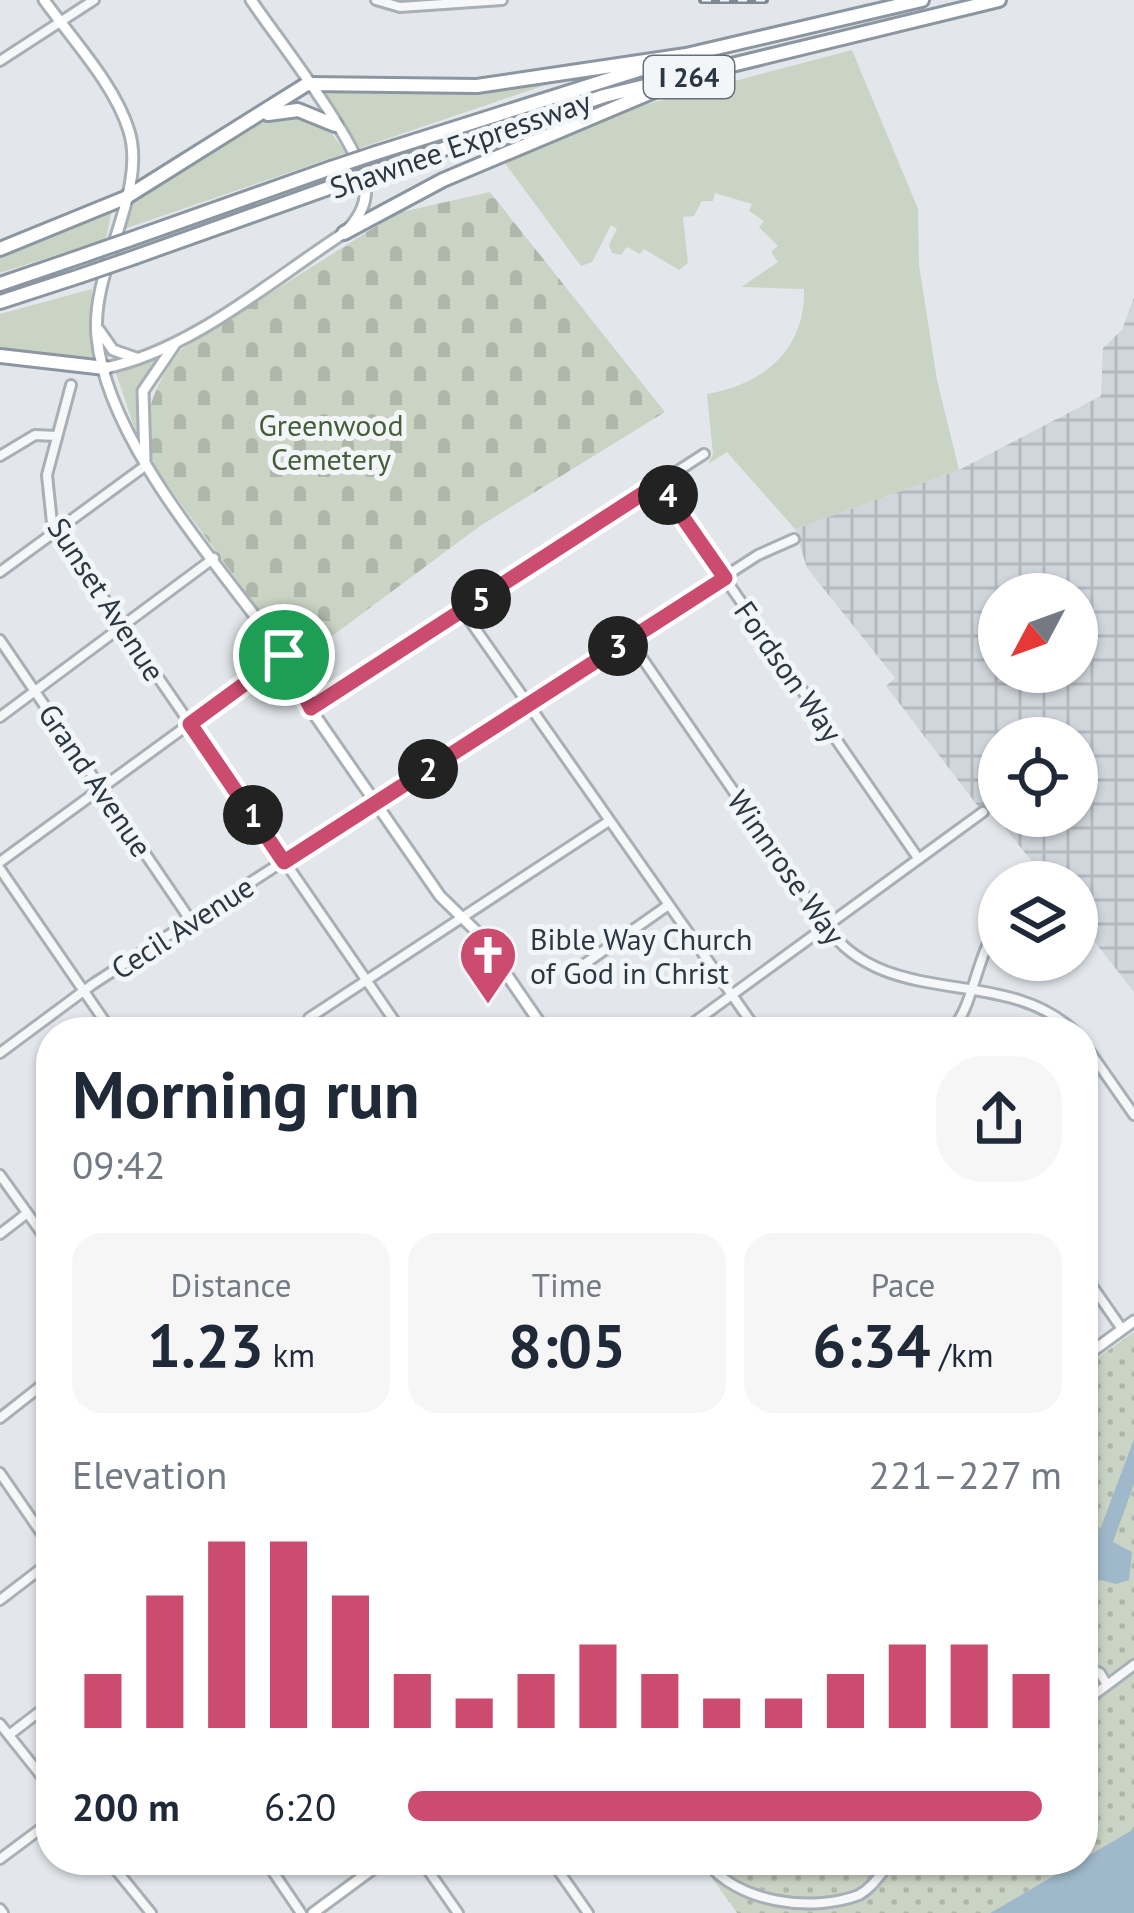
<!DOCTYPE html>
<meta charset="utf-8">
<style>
:root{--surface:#fff;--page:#f6f6f7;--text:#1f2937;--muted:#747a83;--accent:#cc4c70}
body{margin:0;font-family:"PT Sans",sans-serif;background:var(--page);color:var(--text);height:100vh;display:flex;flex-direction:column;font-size:45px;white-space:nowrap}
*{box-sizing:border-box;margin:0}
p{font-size:39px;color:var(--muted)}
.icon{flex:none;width:66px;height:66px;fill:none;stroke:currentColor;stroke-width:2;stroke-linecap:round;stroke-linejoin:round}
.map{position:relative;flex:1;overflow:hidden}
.side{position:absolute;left:36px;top:1017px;width:1062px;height:858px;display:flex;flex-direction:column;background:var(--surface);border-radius:48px;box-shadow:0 3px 9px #0004}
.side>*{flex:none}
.needle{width:78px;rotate:229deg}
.tools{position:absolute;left:978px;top:573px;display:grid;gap:24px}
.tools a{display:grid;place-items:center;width:120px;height:120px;border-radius:50%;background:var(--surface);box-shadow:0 3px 9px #0004;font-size:60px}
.pin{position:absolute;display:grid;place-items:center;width:102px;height:102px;color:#fff;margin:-51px;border:6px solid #fff;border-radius:50%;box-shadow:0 3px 12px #0007}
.km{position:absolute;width:60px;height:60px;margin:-30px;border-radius:50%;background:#222;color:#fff;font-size:33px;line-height:60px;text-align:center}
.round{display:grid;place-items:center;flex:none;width:126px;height:126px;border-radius:48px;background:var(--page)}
.overview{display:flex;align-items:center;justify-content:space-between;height:204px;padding:0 36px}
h1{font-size:66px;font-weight:800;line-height:90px}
.figures{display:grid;grid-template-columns:repeat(3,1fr);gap:18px;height:204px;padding:12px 36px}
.figures div{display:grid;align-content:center;border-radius:30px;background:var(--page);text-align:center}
.figures b{font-size:60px;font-weight:800}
.figures small{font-size:33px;font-weight:400}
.figures p{font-size:33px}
.chart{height:336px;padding:24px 36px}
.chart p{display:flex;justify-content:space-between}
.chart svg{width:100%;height:216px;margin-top:12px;stroke:var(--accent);stroke-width:6}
ul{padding:0 36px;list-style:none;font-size:39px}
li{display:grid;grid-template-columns:192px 144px 1fr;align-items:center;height:90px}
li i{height:30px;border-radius:15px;background:var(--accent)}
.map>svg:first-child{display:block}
</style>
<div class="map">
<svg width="1134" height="1913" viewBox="0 0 1134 1913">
<defs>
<pattern id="industrial-grid" width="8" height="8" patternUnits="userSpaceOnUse" patternTransform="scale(3)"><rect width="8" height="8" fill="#d1d6dd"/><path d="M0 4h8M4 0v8" fill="none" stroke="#b4b8bf"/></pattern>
<pattern id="cemetery-stones" width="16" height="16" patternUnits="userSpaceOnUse" patternTransform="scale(3)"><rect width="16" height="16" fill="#cad4c4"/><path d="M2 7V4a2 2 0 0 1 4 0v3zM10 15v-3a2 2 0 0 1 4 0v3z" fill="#aeb7aa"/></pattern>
<pattern id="park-dots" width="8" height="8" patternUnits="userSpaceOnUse" patternTransform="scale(3)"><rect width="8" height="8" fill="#cad4c4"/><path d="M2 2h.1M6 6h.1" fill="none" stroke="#aeb7aa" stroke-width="1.8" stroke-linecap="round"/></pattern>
</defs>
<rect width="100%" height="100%" fill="#e3e7eb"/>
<!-- industrial -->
<path fill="url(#industrial-grid)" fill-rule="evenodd" d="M1134 297V992L1077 919V882H1048L996 816 977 805 886 686 895 678 807 568 795 529 959 470 1101 396 1103 348 1122 330ZM999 594H1077V672H999ZM999 738H1077V816H999Z"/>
<!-- green -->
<path fill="#cad4c4" d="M852 50 918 209 919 265 937 380 959 470 795 529 727 452 708 464 713 454 707 394C763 385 806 349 804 289L741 287 778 262 771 252 778 246 759 227 764 221 749 211 752 204 715 193 713 201H702L694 216 683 217 688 263 679 270 644 249 640 254 627 247 621 255 612 253 609 245 617 229 611 225 592 262 581 266 504 162 636 107Z
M572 76 360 148 322 91H466Z
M291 112 327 127 346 153 124 229 133 200 270 116Z
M112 208 106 239 0 273V256Z
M92 289 90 324 100 361 0 353V314Z
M157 358 138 394 140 445 116 373Z"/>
<!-- cemetery -->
<path fill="url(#cemetery-stones)" d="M490 192 665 412 480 526 297 662 157 471C137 424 152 386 182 349L397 213Z"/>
<!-- park -->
<path fill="url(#park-dots)" d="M1134 1332V1829L1083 1859V1368Z
M699 1860H1081L990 1913H737Z"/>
<!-- water -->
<path fill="#9fb9ca" d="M1134 1439V1484L1113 1542 1132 1552 1129 1580 1116 1584 1086 1576 1083 1555 1097 1538Z
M1134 1829V1913H990Z"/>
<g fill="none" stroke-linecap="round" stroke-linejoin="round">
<!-- street casing -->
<g stroke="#a8afb5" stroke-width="14">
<path id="street" d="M376 0 400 7 502 0
M0 61 94 0
M71 385 47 475 52 523 402 1032
M0 456 35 435 56 436
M659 483 918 858
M0 572 145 466
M463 611 758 1032
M629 639 826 926C887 1012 1005 964 1075 1032
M0 640 191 921
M311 708 704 454
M0 717 214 558
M0 862 284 655
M0 869 112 1032
M576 970 667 906
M309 1018 609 821
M681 1032 983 812
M949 1032C974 1010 975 956 999 925
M1083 1042 1134 1115
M0 1053 93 984 758 555 794 539
M0 1175 51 1246
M0 1234 26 1214
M1083 1273 1122 1329
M0 1418 51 1378
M0 1473 51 1547
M0 1600 51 1561
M1083 1665 1100 1673 1106 1683
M1083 1703 1134 1665
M0 1724 51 1788
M9 1735 51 1703
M0 1859 51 1821
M108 1860 151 1913
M265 1860 301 1913
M421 1860 458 1913
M551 1860 588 1913
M678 1860 684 1868
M705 1860C737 1903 811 1913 859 1895 873 1887 882 1872 892 1860
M0 1909 3 1913"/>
</g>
<!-- secondary casing -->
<g stroke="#a8afb5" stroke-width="15">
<path id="secondary" d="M44 0C72 39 115 85 129 131 148 193 90 269 97 337 107 443 220 566 281 651L294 685 440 896 479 934 546 1032
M99 330 113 350 136 358
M105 368C192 350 270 281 344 233 358 220 368 203 365 183 358 141 278 40 251 0
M145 460 143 391 175 344
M1083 1358 1134 1321
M313 1913 385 1860"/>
</g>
<!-- highway casing -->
<g stroke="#8b96a1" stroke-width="18">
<path id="highway" d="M268 114 298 110 335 125
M376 153 686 55 922 0
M383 169 604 96 999 0
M344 233 443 180 664 87
M128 240 331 168
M0 249 125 198 307 84 477 86 686 55
M135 257 337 185
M0 284 85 255
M0 302 80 276
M0 356 105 368"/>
</g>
<!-- street -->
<use href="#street" stroke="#f6f7f9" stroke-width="8"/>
<!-- secondary -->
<use href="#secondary" stroke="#fff" stroke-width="9"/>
<!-- highway -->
<use href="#highway" stroke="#fff" stroke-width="12"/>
<!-- rail casing -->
<g stroke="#7d8994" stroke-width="8">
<path id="rail" d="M702 0H765"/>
</g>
<!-- rail -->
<use href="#rail" stroke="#f3f6f8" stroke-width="3" stroke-dasharray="9" stroke-linecap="butt"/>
<!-- highway-bridge casing -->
<g stroke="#8b96a1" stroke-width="18" stroke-linecap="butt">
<path id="highway-bridge" d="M331 168 376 153
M337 185 383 169
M85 255 128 240
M80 276 135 257"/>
</g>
<!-- highway-bridge -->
<use href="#highway-bridge" stroke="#fff" stroke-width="12"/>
</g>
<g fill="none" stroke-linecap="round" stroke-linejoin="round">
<!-- route casing -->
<g stroke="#fff" stroke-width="24">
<path id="route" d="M659 483 725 578 284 862 190 724 284 655 311 708Z"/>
</g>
<!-- route -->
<use href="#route" stroke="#cc4c70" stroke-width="15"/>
</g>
<!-- icons -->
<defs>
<g id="church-pin" transform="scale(3)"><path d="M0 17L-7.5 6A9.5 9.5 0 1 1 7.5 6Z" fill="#cc4c70" stroke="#f3f6f8"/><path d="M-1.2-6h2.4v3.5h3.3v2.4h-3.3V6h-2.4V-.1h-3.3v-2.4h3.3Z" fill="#fff"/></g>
</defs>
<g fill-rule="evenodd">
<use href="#church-pin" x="488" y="955"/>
</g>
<g text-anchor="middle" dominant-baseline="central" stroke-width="10" stroke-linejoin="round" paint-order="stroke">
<!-- shield labels -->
<rect fill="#f3f6f8" stroke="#677079" stroke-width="3" x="644" y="56" width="90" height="42" rx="9"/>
<g font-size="27" font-weight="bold" fill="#2b3743">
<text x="689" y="77">I 264</text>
</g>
<!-- street labels -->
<g font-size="30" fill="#2b3743" stroke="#f3f6f8">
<text transform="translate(460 144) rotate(-19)">Shawnee Expressway</text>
<text transform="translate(107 599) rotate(57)">Sunset Avenue</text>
<text transform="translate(789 671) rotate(55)">Fordson Way</text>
<text transform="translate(96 780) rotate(56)">Grand Avenue</text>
<text transform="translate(787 867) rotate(55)">Winnrose Way</text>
<text transform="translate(182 927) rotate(-33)">Cecil Avenue</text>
</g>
<!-- park labels -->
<g font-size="30" fill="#455e39" stroke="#f3f6f8">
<text x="331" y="424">Greenwood<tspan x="331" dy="34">Cemetery</tspan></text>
</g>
<!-- poi labels -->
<g font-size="30" fill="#2b3743" stroke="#f3f6f8" text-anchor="start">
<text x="530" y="938">Bible Way Church<tspan x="530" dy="34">of God in Christ</tspan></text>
</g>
</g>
</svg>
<div class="tools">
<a><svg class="needle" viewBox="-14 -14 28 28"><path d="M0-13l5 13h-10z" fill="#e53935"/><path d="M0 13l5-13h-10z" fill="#747a83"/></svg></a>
<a><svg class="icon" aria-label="locate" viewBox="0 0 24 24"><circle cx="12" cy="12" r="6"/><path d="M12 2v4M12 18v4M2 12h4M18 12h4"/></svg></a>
<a><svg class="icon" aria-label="layers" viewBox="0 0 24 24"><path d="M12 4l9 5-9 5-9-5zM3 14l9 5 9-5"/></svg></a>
</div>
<div class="pin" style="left:284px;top:655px;background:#1e9e55"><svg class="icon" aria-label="arrive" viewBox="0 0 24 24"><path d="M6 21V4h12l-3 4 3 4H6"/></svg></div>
<b class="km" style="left:253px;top:815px">1</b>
<b class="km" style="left:428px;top:769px">2</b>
<b class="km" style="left:618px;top:646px">3</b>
<b class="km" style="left:668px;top:495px">4</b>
<b class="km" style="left:481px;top:599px">5</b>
<section class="side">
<div class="overview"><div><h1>Morning run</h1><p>09:42</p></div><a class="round"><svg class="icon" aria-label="share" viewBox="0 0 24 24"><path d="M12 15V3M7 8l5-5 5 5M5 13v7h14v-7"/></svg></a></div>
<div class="figures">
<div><p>Distance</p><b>1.23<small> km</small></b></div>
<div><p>Time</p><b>8:05</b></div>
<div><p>Pace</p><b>6:34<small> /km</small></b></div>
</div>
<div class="chart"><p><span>Elevation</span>221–227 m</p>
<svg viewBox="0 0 160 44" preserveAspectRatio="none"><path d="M5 44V33M15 44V17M25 44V6M35 44V6M45 44V17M55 44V33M65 44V38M75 44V33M85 44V27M95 44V33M105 44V38M115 44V38M125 44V33M135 44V27M145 44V27M155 44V33"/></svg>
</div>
<ul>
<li><b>200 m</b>6:20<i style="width:97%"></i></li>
</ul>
</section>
</div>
